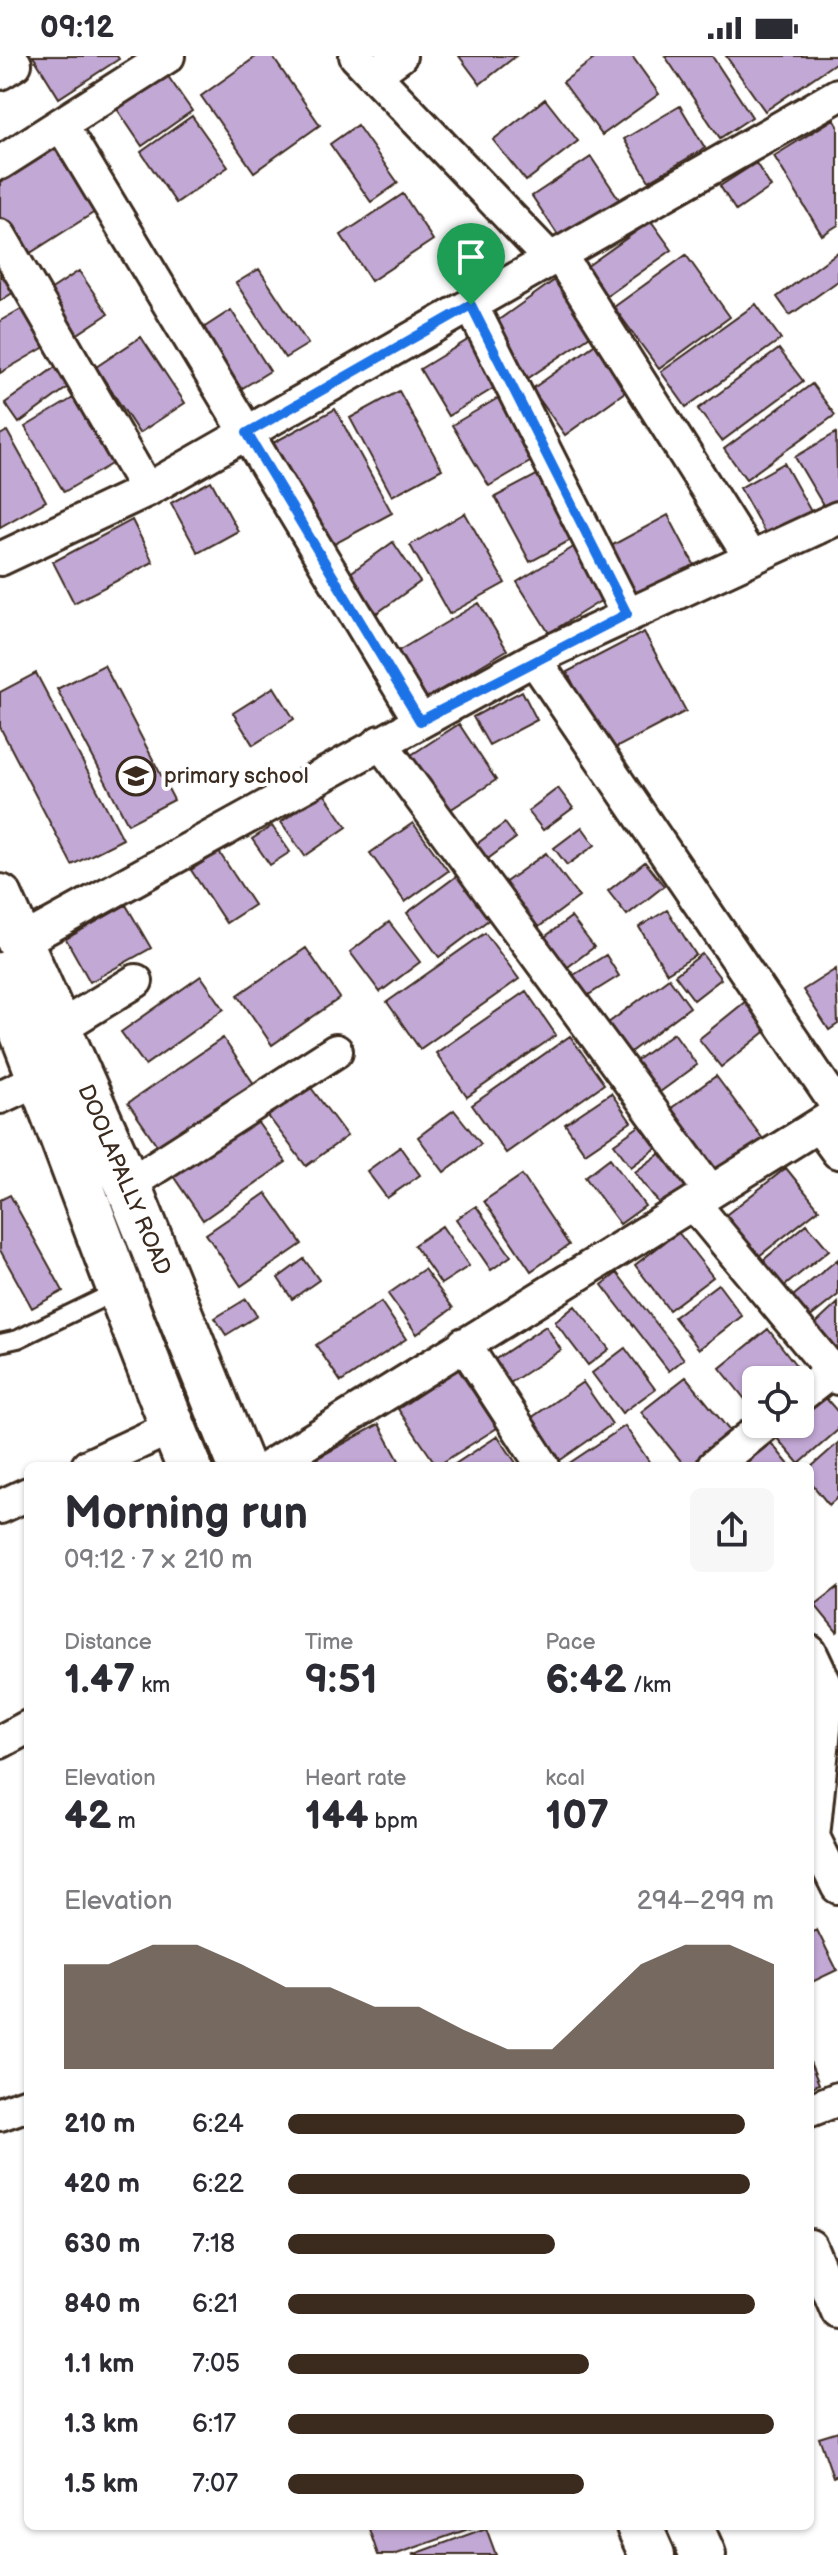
<!DOCTYPE html>
<meta charset="utf-8">
<style>
:root{--surface:#fff;--page:#f7f7f7;--text:#2b2b33;--muted:#7c7c81;--accent:#3b2a1e}
body{margin:0;font-family:"Balsamiq Sans",sans-serif;background:var(--page);color:var(--text);height:100vh;display:flex;flex-direction:column;font-size:30px;white-space:nowrap}
*{box-sizing:border-box;margin:0}
p{font-size:26px;color:var(--muted)}
.icon{flex:none;width:44px;height:44px;fill:none;stroke:currentColor;stroke-width:2;stroke-linecap:round;stroke-linejoin:round}
.map{position:relative;flex:1;overflow:hidden}
.sheet{position:absolute;left:24px;top:1406px;width:790px;height:1068px;display:flex;flex-direction:column;background:var(--surface);border-radius:12px;box-shadow:0 2px 6px #0004}
.sheet>*{flex:none}
.fabs{position:absolute;left:742px;top:1310px;display:grid;gap:16px}
.fabs a{display:grid;place-items:center;width:72px;height:72px;border-radius:12px;background:var(--surface);box-shadow:0 2px 6px #0004;font-size:40px}
.pin{position:absolute;display:grid;place-items:center;width:68px;height:68px;color:#fff;margin:-82px -34px;border-radius:50% 50% 50% 0;rotate:-45deg;box-shadow:0 0 8px #0007}
.pin .icon{rotate:45deg}
.round{display:grid;place-items:center;flex:none;width:84px;height:84px;border-radius:12px;background:var(--page)}
.head{display:flex;align-items:center;justify-content:space-between;height:136px;padding:0 40px}
h1{font-size:44px;font-weight:700;line-height:60px}
.metrics{display:grid;grid-template-columns:repeat(3,1fr);gap:12px;height:136px;padding:8px 40px}
.metrics div{display:grid;align-content:center}
.metrics b{font-size:40px;font-weight:700}
.metrics small{font-size:22px;font-weight:400}
.metrics p{font-size:22px}
.chart{height:224px;padding:16px 40px}
.chart p{display:flex;justify-content:space-between}
.chart svg{width:100%;height:144px;margin-top:8px;fill:var(--accent);opacity:.7}
ul{padding:0 40px;list-style:none;font-size:26px}
li{display:grid;grid-template-columns:128px 96px 1fr;align-items:center;height:60px}
li i{height:20px;border-radius:10px;background:var(--accent)}
.status{display:flex;justify-content:space-between;align-items:center;height:56px;padding:0 40px;background:var(--surface);direction:ltr}
.status svg{height:22px;fill:currentColor}
.map>svg:first-child{display:block}
</style>
<div class="status"><b>09:12</b><svg viewBox="0 0 49 12"><path d="M0 12V9h3v3zM5 12V6h3v6zM10 12V3h3v9zM15 12V0h3v12zM26 1h20v11H26zM47 4h2v5h-2z"/></svg></div>
<div class="map">
<svg width="838" height="2499" viewBox="0 0 838 2499">
<rect width="100%" height="100%" fill="#fff"/>
<filter id="ink" filterUnits="userSpaceOnUse"><feTurbulence type="fractalNoise" baseFrequency=".0125" numOctaves="2"/><feDisplacementMap in="SourceGraphic" scale="16" xChannelSelector="R" yChannelSelector="G"/><feConvolveMatrix kernelMatrix="1 2 1 2 8 2 1 2 1" color-interpolation-filters="sRGB"/></filter>
<g filter="url(#ink)">
<!-- building -->
<path fill="#c2a8d5" stroke="#3b2a1e" stroke-width="2" d="M33 0H117L119 3 59 42Z
M257 0H272L320 69 254 116 201 40Z
M459 0H516L480 28Z
M598 0H632L659 38 602 79 563 26Z
M665 0H712L752 61 720 82Z
M726 0H838V5L765 55Z
M163 13 192 55 142 90 113 47Z
M545 43 578 85 526 125 493 84Z
M680 50 705 92 649 125 624 83Z
M192 60 228 111 176 147 141 96Z
M834 63 838 70V169L822 179 774 100Z
M357 69 398 127 371 146 330 88Z
M52 82 98 154 24 201 0 164V115Z
M591 101 619 143 560 182 532 140Z
M756 107 771 131 736 155 720 130Z
M403 138 433 184 371 225 341 179Z
M651 165 672 194 607 240 586 211Z
M838 196V225L790 259 777 241Z
M686 199 730 261 659 313 614 251Z
M259 213 308 288 285 302 236 227Z
M0 215 14 236 0 245Z
M79 215 108 258 67 285 38 242Z
M559 221 596 276 527 323 490 270Z
M33 246 55 285 0 317V265Z
M756 248 781 283 686 351 661 316Z
M231 254 270 315 233 338 194 278Z
M476 279 504 326 448 360 420 313Z
M141 281 185 347 139 377 96 311Z
M597 287 629 333 565 379 532 333Z
M779 293 803 325 722 385 698 353Z
M61 307 75 326 19 367 5 347Z
M812 328 835 359 746 423 724 393Z
M399 335 442 413 392 440 350 362Z
M505 338 542 399 489 430 452 369Z
M73 342 113 407 64 436 25 371Z
M335 353 392 457 329 491 273 387Z
M7 375 46 445 0 471V379Z
M836 377 838 454 829 459 795 401Z
M784 407 814 461 770 486 740 432Z
M546 414 582 478 530 506 495 441Z
M211 425 238 475 198 497 171 447Z
M465 457 505 527 449 558 410 489Z
M668 459 696 512 629 548 600 496Z
M132 464 153 506 74 547 53 506Z
M393 486 420 526 377 557 349 518Z
M580 487 612 538 549 577 517 526Z
M479 547 507 594 427 642 398 595Z
M644 576 686 655 608 696 567 616Z
M104 609 174 744 128 768 57 633Z
M36 617 123 783 72 809 0 671V636Z
M274 631 294 663 253 689 233 657Z
M522 635 537 664 489 689 473 661Z
M459 668 496 724 442 759 405 703Z
M558 732 573 752 543 774 528 755Z
M323 736 347 771 305 800 281 766Z
M413 767 448 815 405 846 370 797Z
M505 767 516 782 485 805 474 790Z
M272 770 290 796 270 809 252 783Z
M582 771 595 789 567 809 554 792Z
M219 796 254 849 226 867 191 814Z
M546 797 579 841 536 873 503 828Z
M645 806 664 830 627 859 608 835Z
M458 819 491 862 439 901 407 857Z
M126 849 151 892 90 926 66 883Z
M667 854 696 899 667 917 639 871Z
M571 861 594 891 560 917 537 887Z
M389 866 420 906 380 936 350 896Z
M485 877 519 923 420 993 387 946Z
M306 892 340 942 272 989 238 939Z
M702 898 721 923 694 944 675 919Z
M606 899 619 920 577 946 564 925Z
M836 913 838 968 829 974 803 934Z
M201 920 224 953 145 1009 121 976Z
M669 922 690 951 617 1006 596 976Z
M526 935 556 979 467 1041 436 997Z
M751 941 774 969 721 1011 699 983Z
M674 977 697 1009 653 1041 630 1009Z
M570 980 604 1028 506 1097 472 1049Z
M223 982 254 1028 159 1092 128 1047Z
M716 1020 763 1083 716 1116 670 1053Z
M306 1025 347 1080 306 1110 265 1056Z
M611 1037 631 1066 585 1097 565 1068Z
M454 1054 481 1088 444 1116 418 1081Z
M253 1060 286 1106 203 1164 171 1117Z
M642 1068 659 1090 631 1111 614 1088Z
M400 1091 420 1119 387 1142 367 1115Z
M669 1091 695 1126 662 1151 635 1116Z
M610 1102 645 1150 620 1168 585 1121Z
M786 1112 819 1153 754 1204 722 1162Z
M522 1119 569 1189 531 1215 484 1145Z
M266 1137 302 1188 241 1230 206 1178Z
M10 1139 63 1235 32 1252 0 1194V1144Z
M476 1150 511 1200 491 1214 456 1163Z
M807 1168 829 1194 777 1236 756 1210Z
M442 1170 469 1210 441 1228 414 1189Z
M678 1176 713 1221 669 1254 635 1209Z
M304 1203 319 1224 292 1243 278 1222Z
M838 1203V1239L804 1266 787 1245Z
M424 1213 453 1252 417 1278 388 1238Z
M617 1217 684 1303 669 1315 602 1229Z
M718 1228 742 1260 699 1293 674 1261Z
M246 1243 257 1260 226 1279 215 1262Z
M381 1246 406 1283 341 1326 316 1289Z
M838 1247V1305L810 1273Z
M575 1250 609 1293 588 1309 555 1266Z
M546 1270 561 1294 504 1331 488 1308Z
M768 1273 805 1321 756 1324V1357L720 1312Z
M625 1292 655 1333 622 1357 592 1317Z
M458 1313 497 1372 437 1410 398 1353Z
M686 1321 733 1379 693 1410H685L641 1356Z
M583 1326 612 1368 552 1410 521 1369Z
M818 1333 838 1356V1374L799 1408 770 1374 777 1368H800V1348Z
M379 1368 402 1410H303Z
M625 1370 652 1410H565Z
M498 1380 518 1410H452Z
M767 1382 790 1410H733Z
M838 1387V1441L829 1449 810 1426V1412Z
M838 1531V1575L837 1576 815 1549Z
M817 1874 837 1914 810 1927V1878Z
M810 2006 819 2028 810 2032Z
M838 2375V2419L833 2421 819 2381Z
M368 2470H477L394 2499H378Z
M486 2472 496 2499H412Z"/>
<g fill="none" stroke-linecap="round" stroke-linejoin="round">
<!-- service casing -->
<g stroke="#3b2a1e" stroke-width="22">
<path id="service" d="M0 1287 18 1283 117 1235"/>
</g>
<!-- minor casing -->
<g stroke="#3b2a1e" stroke-width="38">
<path id="minor" d="M356 0 549 202
M0 17 15 8
M374 19 400 0
M61 68 420 665
M0 107 168 0
M0 180 147 434
M559 198 750 501
M471 249 627 558
M0 503 147 434 838 39
M534 603 838 1051
M380 686 711 1136
M19 887 534 603 838 462
M58 973 136 925
M0 1041 41 1022
M819 1070 838 1096
M128 1129 336 995
M693 1147 838 1322
M464 1288 543 1410
M800 1340 832 1315
M88 1410 172 1371
M270 1410 838 1057
M714 1410 766 1368
M0 1451 28 1438
M810 1596 828 1634 813 1781 838 1831
M0 1686 28 1671
M810 2054 838 2043
M0 2058 28 2048
M810 2190 838 2256"/>
</g>
<!-- secondary casing -->
<g stroke="#3b2a1e" stroke-width="50">
<path id="secondary" d="M0 841 128 1129 241 1410
M0 919C65 1082 122 1248 189 1410
M639 2470 652 2499
M690 2470 703 2499"/>
</g>
<!-- service -->
<use href="#service" stroke="#fff" stroke-width="16"/>
<!-- minor -->
<use href="#minor" stroke="#fff" stroke-width="32"/>
<!-- secondary -->
<use href="#secondary" stroke="#fff" stroke-width="44"/>
</g>
</g>
<g fill="none" stroke-linecap="round" stroke-linejoin="round" filter="url(#ink)">
<!-- route casing -->
<g stroke="#fff" stroke-width="16">
<path id="route" d="M471 249 627 558 420 665 247 377Z"/>
</g>
<!-- route -->
<use href="#route" stroke="#1a73e8" stroke-width="10"/>
</g>
<!-- icons -->
<defs>
<g id="school-ring" transform="scale(2)"><circle r="9.5" fill="#fff" stroke="#3b2a1e" stroke-width="1.5"/><path d="M0-5L7-2L0 1L-7-2ZM-4 1L0 2.5L4 1V4Q0 6-4 4Z" fill="#3b2a1e"/></g>
</defs>
<g fill-rule="evenodd">
<use href="#school-ring" x="136" y="720"/>
</g>
<g text-anchor="middle" dominant-baseline="central" stroke-width="8" stroke-linejoin="round" paint-order="stroke">
<!-- poi labels -->
<g font-size="22" fill="#3b2a1e" stroke="#fff" text-anchor="start">
<text x="164" y="720">primary school</text>
</g>
<!-- street labels -->
<g font-size="22" fill="#3b2a1e" stroke="#fff">
<text transform="translate(124 1124) rotate(67)">DOOLAPALLY ROAD</text>
</g>
</g>
</svg>
<div class="fabs">
<a><svg class="icon" aria-label="locate" viewBox="0 0 24 24"><circle cx="12" cy="12" r="6"/><path d="M12 2v4M12 18v4M2 12h4M18 12h4"/></svg></a>
</div>
<div class="pin" style="left:471px;top:249px;background:#1e9e55"><svg class="icon" aria-label="arrive" viewBox="0 0 24 24"><path d="M6 21V4h12l-3 4 3 4H6"/></svg></div>
<section class="sheet">
<div class="head"><div><h1>Morning run</h1><p>09:12 · 7 × 210 m</p></div><a class="round"><svg class="icon" aria-label="share" viewBox="0 0 24 24"><path d="M12 15V3M7 8l5-5 5 5M5 13v7h14v-7"/></svg></a></div>
<div class="metrics">
<div><p>Distance</p><b>1.47<small> km</small></b></div>
<div><p>Time</p><b>9:51</b></div>
<div><p>Pace</p><b>6:42<small> /km</small></b></div>
</div>
<div class="metrics">
<div><p>Elevation</p><b>42<small> m</small></b></div>
<div><p>Heart rate</p><b>144<small> bpm</small></b></div>
<div><p>kcal</p><b>107</b></div>
</div>
<div class="chart"><p><span>Elevation</span>294–299 m</p>
<svg viewBox="0 0 160 44" preserveAspectRatio="none"><path d="M0 44V12L10 12L20 6L30 6L40 12L50 19L60 19L70 25L80 25L90 32L100 38L110 38L120 25L130 12L140 6L150 6L160 12V44z"/></svg>
</div>
<ul>
<li><b>210 m</b>6:24<i style="width:94%"></i></li>
<li><b>420 m</b>6:22<i style="width:95%"></i></li>
<li><b>630 m</b>7:18<i style="width:55%"></i></li>
<li><b>840 m</b>6:21<i style="width:96%"></i></li>
<li><b>1.1 km</b>7:05<i style="width:62%"></i></li>
<li><b>1.3 km</b>6:17<i style="width:100%"></i></li>
<li><b>1.5 km</b>7:07<i style="width:61%"></i></li>
</ul>
</section>
</div>
